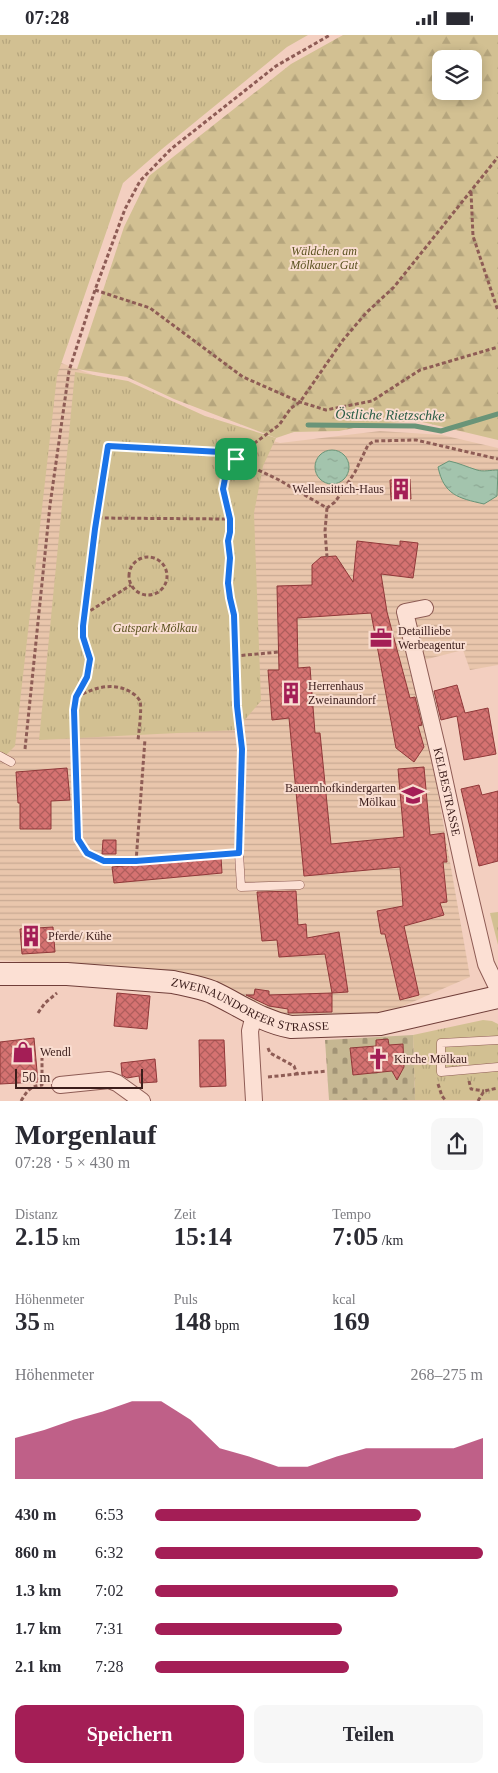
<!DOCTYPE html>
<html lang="de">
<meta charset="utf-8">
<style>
:root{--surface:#fff;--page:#f7f7f7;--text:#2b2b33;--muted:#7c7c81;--accent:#a41e56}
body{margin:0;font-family:Georgia,serif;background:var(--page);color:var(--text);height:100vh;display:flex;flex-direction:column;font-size:19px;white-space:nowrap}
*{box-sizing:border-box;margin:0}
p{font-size:16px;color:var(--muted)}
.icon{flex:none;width:28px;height:28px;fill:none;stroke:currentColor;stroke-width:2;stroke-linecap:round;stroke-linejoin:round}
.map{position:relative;height:1066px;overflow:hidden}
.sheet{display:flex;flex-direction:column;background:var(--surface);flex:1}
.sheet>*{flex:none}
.controls{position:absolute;left:432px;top:15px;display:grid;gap:10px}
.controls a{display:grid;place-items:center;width:50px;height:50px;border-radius:10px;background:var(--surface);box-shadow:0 2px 12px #0003;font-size:25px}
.scale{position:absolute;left:15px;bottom:12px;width:128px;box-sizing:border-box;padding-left:5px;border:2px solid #3c1e1c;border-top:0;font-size:14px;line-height:18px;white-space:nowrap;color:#3c1e1c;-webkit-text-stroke:4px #f9ddd0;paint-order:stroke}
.pin{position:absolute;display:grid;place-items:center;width:42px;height:42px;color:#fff;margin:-21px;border-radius:10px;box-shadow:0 2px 8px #0006}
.round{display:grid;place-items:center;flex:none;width:52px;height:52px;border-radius:10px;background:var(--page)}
.summary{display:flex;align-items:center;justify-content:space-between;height:85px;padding:0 15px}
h1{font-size:28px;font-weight:800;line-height:38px}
.metrics{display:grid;grid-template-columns:repeat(3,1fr);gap:8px;height:85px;padding:5px 15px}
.metrics div{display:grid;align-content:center}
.metrics b{font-size:25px;font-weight:800}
.metrics small{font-size:14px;font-weight:400}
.metrics p{font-size:14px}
.chart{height:140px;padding:10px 15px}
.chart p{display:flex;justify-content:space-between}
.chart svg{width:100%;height:90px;margin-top:5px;fill:var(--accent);opacity:.7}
.action{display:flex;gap:10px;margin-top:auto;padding:10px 15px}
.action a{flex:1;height:58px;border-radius:10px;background:var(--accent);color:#fff;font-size:20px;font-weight:800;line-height:58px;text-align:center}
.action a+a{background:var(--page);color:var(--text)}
ul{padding:0 15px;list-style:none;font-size:16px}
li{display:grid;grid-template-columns:80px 60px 1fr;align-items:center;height:38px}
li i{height:12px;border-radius:6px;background:var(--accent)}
.status{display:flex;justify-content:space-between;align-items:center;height:35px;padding:0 25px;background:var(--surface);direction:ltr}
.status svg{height:14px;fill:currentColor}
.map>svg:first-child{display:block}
</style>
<div class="status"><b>07:28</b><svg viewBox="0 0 49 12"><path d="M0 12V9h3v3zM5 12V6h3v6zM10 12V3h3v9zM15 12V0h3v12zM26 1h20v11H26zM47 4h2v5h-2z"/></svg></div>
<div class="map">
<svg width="498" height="1066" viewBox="0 0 498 1066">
<defs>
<pattern id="farmland-rules" width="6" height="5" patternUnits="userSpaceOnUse" patternTransform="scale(1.25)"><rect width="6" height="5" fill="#e9c6ac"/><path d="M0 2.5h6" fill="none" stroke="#c9aa93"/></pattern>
<pattern id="grass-tufts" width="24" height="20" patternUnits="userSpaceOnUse" patternTransform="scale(1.25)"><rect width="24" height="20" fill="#d2c092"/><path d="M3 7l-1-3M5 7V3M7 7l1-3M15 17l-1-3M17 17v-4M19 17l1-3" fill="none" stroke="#b5a57d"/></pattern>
<pattern id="forest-firs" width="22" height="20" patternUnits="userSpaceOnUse" patternTransform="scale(1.25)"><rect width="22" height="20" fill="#d2c092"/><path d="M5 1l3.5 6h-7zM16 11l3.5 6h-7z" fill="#b5a57d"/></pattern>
<pattern id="cemetery-stones" width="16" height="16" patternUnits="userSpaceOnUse" patternTransform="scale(1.25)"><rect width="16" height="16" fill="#c6b792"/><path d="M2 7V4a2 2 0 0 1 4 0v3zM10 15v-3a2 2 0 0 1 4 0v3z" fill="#a29476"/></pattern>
<pattern id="water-ripples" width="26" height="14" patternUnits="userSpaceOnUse" patternTransform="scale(1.25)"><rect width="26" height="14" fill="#a3c4ad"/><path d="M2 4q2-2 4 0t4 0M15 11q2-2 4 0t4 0" fill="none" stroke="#8da894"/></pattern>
<pattern id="building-cross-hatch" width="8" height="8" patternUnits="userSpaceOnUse" patternTransform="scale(1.25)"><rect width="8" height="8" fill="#d57271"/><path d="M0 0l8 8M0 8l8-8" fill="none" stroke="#ae5d5c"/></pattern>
</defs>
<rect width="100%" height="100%" fill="#f3cfc0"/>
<!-- farmland -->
<path fill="url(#farmland-rules)" d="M0 305 136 356 209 387 280 408 380 396 442 400 498 413V630L470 635 463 615 408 629 430 712 470 942 394 975 368 981H288L175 939 0 925Z"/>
<!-- grass -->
<path fill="url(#grass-tufts)" d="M0 0H308L287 12 162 114 123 148 57 341 15 711 0 726Z
M75 337 128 346 205 381 276 403 263 431 254 478 261 666 236 695 39 705Z
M498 877V910L490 878Z
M483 985 492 986 498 989V1065H415L413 1000Z"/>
<!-- forest -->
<path fill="url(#forest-firs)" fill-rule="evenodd" d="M343 0H498V405L418 386 374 389 339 396 294 397 276 403 174 364 127 342 77 334 124 192 149 141 291 29ZM441 24H474V56H441Z"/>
<!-- cemetery -->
<path fill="url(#cemetery-stones)" d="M413 1000 415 1065H329L325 1005Z"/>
<!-- water -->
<path fill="url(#water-ripples)" stroke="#699478" d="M315 432a17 17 0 1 1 34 0a17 17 0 1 1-34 0Z
M449 426C459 428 467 432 477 435 483 437 491 435 498 435L497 461 484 469C458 463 444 460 438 432Z"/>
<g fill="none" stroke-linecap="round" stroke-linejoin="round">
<!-- stream -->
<path stroke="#699478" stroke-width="5" d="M308 390 415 391 441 396 498 379"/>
</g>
<!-- building -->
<path fill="url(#building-cross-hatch)" stroke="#903839" d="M410 444 411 464 391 465 390 445Z
M357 506 400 511V506L418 508 413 543 381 539 387 577 396 611 410 663 415 662 422 690 418 691 424 712 414 727 396 713 371 578 297 583 298 633 310 632 315 698H320L331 809 404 802 398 734 424 732 430 800 444 798 447 827H443L447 867 440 868 444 880 404 891 419 960 400 965 385 899H381L377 876 403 871 400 832 304 841 289 683 272 685 268 635H279L277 551 312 550V530L321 522 336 521 353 547Z
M457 650 465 678 488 673 496 719 464 725 457 681 441 685 434 656Z
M67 733 70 765 51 766V794H20V768H18L16 737Z
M479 750 482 760 498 756V826L479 831 461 754Z
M103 805H116V819H102Z
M221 822 222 838 114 848 112 832Z
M296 856 298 890 306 889 307 903 339 897 348 957 332 958 325 919 279 922 277 905 262 906 257 857Z
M53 892 55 917 22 919 20 894Z
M255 954 269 956V960L332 958V977L288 978V974L269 971 246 960H254Z
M117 958 150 961 147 994 114 991Z
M34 1003 38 1047 0 1049V1007Z
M388 1004 389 1010 403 1009 404 1032 397 1045 392 1036 353 1040 350 1013 376 1011V1005Z
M199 1005H224L226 1051 200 1052Z
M155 1024 157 1047 140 1048 139 1041 127 1043 122 1040 121 1028Z"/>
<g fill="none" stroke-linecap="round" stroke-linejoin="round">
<!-- lane casing -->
<g stroke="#8e5c55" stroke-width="9">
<path id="lane" d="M242 714 239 818 241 852 300 850
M0 721 11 727
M498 1005 441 1008V1037L498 1032"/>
</g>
<!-- street casing -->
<g stroke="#8e5c55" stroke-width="18">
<g id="street">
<path id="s1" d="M425 573 405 577 439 720 465 840 486 929 498 954"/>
<path d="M60 1050 109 1045 117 1048 142 1066"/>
<path d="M254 1066 250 996 254 980"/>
</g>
</g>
<!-- secondary casing -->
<g stroke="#703e39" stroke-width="24">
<g id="secondary">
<path id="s2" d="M0 939H67L173 947C186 950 200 952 212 957 240 970 260 986 291 992L380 989 498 962"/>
</g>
</g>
<!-- path -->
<path stroke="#8e5c55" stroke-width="3" stroke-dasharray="4 2.5" stroke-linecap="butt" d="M471 157 473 201 498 276
M95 255 150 273 243 342 300 367 326 375 372 366 420 335 498 312
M327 473 325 496 327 522
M97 483 108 411 221 417 279 445 327 473 335 467 340 460 355 437 368 410 374 406 416 405 498 424
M129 541a19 19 0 1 1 38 0a19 19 0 1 1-38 0Z
M85 579 131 550
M235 621 279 617
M77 662C93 653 111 647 129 656 133 658 138 662 140 666 142 672 139 697 138 705
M241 704 237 671 234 580 229 563V548L230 523 228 506 230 497 223 454 228 428 237 424 244 414 252 410 279 390 291 373 300 367 343 305 366 278 394 252 498 122
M25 714 50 470 69 336 95 255 125 174 140 146 171 114 276 31 330 0
M228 819 136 827H104L87 817 78 804 74 675 76 662 87 642 90 624 83 603V591L97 483 229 484
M136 827 145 704
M38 978 45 968 57 958
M268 1013 270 1018 294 1031 297 1039 327 1036
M268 1042 297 1039
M469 1046 471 1054 484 1056
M438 1049 442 1061 446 1066
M21 1066C27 1056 30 1051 42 1050V1023
M478 1066 484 1056 498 1053"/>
<!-- lane -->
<use href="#lane" stroke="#fce0d4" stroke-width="8"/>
<!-- street -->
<use href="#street" stroke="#fce0d4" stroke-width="16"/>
<!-- secondary -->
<use href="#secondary" stroke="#fce0d4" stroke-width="22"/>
</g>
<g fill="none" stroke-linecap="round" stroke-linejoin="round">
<!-- route casing -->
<g stroke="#fff" stroke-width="10">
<path id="route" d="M108 411 221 417 236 424 228 428 223 454 230 484V497L228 506 230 523 228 548 230 563 234 580 237 671 242 714 239 818 136 826H104L87 818 78 804 74 675 76 662 87 642 90 624 83 602V591L95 494Z"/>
</g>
<!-- route -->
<use href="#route" stroke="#1a73e8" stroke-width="6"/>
</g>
<!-- icons -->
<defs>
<g id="building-bare" transform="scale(1.725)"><path d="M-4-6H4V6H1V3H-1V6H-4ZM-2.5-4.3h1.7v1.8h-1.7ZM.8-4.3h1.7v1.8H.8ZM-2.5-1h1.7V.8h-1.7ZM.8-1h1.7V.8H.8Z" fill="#a41e56" stroke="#f9ddd0" stroke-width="2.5" paint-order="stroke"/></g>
<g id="office-bare" transform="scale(1.725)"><path d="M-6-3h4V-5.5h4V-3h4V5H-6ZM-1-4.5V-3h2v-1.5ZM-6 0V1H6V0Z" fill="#a41e56" stroke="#f9ddd0" stroke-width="2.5" paint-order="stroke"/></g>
<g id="school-bare" transform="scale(1.725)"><path d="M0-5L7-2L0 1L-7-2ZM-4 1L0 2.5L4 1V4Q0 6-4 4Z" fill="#a41e56" stroke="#f9ddd0" stroke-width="2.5" paint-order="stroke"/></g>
<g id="shop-bare" transform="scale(1.725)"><path d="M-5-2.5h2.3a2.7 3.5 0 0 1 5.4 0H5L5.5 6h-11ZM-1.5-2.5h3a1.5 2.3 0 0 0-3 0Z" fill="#a41e56" stroke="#f9ddd0" stroke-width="2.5" paint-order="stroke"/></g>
<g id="church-bare" transform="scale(1.725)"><path d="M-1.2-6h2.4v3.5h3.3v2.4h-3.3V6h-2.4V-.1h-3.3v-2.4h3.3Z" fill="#a41e56" stroke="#f9ddd0" stroke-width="2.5" paint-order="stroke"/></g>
</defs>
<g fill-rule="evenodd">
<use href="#building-bare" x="401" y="454"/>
<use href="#office-bare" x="381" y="603"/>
<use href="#building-bare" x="291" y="658"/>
<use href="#school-bare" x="413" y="760"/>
<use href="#building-bare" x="31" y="901"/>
<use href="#shop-bare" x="23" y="1017"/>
<use href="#church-bare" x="378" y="1024"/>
</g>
<g text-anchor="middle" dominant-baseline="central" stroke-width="4" stroke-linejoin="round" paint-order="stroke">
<!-- park labels -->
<g font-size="12" font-style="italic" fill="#5b5220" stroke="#f9ddd0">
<text x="324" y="216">Wäldchen am<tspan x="324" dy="14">Mölkauer Gut</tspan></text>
<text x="155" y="593">Gutspark Mölkau</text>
</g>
<!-- poi labels -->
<g font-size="12" fill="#3c1e1c" stroke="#f9ddd0" text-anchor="start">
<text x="384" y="454" text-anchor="end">Wellensittich-Haus</text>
<text x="398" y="596">Detailliebe<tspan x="398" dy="14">Werbeagentur</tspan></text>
<text x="308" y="651">Herrenhaus<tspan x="308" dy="14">Zweinaundorf</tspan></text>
<text x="396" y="753" text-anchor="end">Bauernhofkindergarten<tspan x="396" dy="14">Mölkau</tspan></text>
<text x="48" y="901">Pferde/ Kühe</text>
<text x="40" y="1017">Wendl</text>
<text x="394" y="1024">Kirche Mölkau</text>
</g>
<!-- street labels -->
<g font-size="12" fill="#3c1e1c" stroke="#f9ddd0">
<text stroke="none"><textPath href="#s1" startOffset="205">KELBESTRASSE</textPath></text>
<text stroke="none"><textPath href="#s2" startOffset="255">ZWEINAUNDORFER STRASSE</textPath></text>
</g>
<!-- water labels -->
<g font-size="14" font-style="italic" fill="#295d45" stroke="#f9ddd0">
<text transform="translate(390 380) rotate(1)">Östliche Rietzschke</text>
</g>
</g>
</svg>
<div class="controls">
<a><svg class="icon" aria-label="layers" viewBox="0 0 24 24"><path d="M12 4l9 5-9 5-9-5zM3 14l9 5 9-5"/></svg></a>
</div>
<div class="scale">50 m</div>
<div class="pin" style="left:236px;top:424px;background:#1e9e55"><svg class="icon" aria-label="arrive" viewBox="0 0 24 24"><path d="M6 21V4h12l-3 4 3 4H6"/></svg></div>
</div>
<section class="sheet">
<div class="summary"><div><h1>Morgenlauf</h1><p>07:28 · 5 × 430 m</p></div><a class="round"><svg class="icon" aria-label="share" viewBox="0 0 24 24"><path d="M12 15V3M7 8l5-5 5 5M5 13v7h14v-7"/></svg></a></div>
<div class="metrics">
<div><p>Distanz</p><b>2.15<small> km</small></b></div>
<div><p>Zeit</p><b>15:14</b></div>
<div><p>Tempo</p><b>7:05<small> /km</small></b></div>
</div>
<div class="metrics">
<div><p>Höhenmeter</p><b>35<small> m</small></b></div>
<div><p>Puls</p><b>148<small> bpm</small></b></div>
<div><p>kcal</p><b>169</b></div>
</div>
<div class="chart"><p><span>Höhenmeter</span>268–275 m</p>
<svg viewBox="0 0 160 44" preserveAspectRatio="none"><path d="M0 44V24L10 20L20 15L30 11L40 6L50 6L60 15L70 29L80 33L90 38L100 38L110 33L120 29L130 29L140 29L150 29L160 24V44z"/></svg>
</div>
<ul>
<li><b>430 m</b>6:53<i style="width:81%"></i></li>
<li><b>860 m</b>6:32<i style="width:100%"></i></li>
<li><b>1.3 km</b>7:02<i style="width:74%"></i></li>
<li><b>1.7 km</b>7:31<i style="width:57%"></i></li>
<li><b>2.1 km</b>7:28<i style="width:59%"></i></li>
</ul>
<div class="action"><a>Speichern</a><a>Teilen</a></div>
</section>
